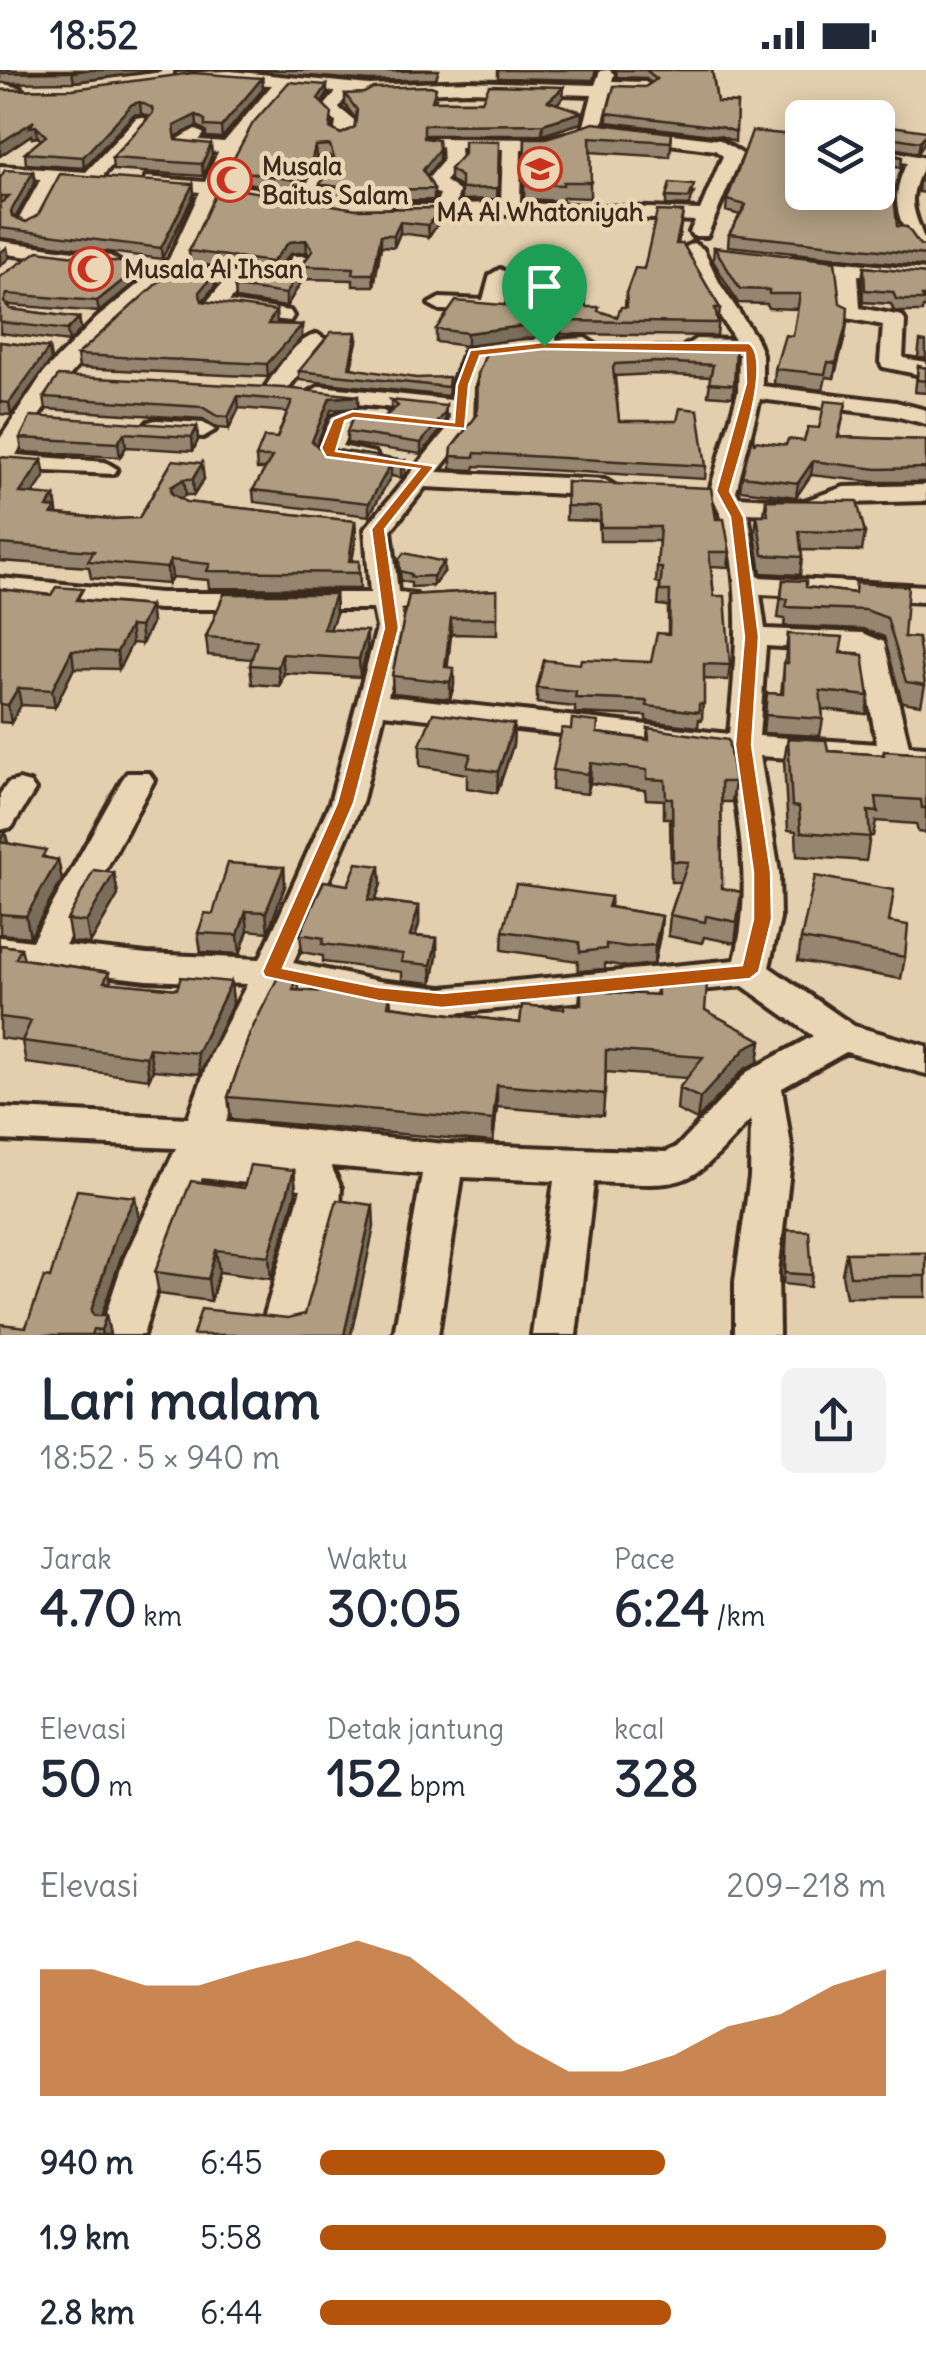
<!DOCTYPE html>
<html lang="id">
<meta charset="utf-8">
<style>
:root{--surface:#fff;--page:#f2f2f3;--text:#1f2937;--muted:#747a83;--accent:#b45309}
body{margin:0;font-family:Delius,sans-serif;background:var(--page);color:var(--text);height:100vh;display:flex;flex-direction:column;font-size:38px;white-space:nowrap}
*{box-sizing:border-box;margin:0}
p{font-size:32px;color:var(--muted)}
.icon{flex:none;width:55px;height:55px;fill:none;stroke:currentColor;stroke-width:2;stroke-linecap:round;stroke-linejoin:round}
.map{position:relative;height:1265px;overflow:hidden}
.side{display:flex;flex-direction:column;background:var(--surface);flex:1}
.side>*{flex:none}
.controls{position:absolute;left:785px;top:30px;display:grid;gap:20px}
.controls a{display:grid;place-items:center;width:110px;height:110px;border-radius:15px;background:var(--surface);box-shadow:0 5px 25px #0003;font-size:50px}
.pin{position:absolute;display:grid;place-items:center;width:85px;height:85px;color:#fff;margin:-102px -42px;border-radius:50% 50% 50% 0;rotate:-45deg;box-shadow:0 0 10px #0007}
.pin .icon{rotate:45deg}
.round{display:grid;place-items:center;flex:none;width:105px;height:105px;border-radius:15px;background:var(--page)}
.head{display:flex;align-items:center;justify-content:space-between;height:170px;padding:0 40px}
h1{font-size:55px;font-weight:800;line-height:75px}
.stats{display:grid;grid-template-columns:repeat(3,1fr);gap:15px;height:170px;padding:10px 40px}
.stats div{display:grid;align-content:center}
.stats b{font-size:50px;font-weight:800}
.stats small{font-size:28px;font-weight:400}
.stats p{font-size:28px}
.chart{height:280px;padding:20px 40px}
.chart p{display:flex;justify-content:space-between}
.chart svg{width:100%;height:180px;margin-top:10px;fill:var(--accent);opacity:.7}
ul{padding:0 40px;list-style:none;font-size:32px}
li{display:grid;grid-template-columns:160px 120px 1fr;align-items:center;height:75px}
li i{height:25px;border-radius:12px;background:var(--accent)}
.status{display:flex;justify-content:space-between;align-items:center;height:70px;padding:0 50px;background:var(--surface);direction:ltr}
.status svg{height:28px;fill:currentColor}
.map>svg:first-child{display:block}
</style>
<div class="status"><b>18:52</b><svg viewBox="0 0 49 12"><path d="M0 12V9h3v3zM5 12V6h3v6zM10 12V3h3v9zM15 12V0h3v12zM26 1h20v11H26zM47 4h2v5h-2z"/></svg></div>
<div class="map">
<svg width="926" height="1265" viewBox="0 0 926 1265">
<rect width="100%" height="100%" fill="#e3cfae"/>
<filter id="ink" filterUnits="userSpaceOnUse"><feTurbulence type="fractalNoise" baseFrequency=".01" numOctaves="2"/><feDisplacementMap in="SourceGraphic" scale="20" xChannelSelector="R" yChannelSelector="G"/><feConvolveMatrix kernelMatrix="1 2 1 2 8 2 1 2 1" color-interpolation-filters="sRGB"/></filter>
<g filter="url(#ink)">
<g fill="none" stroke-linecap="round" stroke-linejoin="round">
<!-- minor casing -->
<g stroke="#3b2a1e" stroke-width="8">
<path id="minor" d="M609 0 614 4 612 11 645 12 653 17 645 22 611 21 602 55 720 70 742 84 707 166H693L690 162 695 151 548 144 400 147 390 141 400 135H436L440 124 431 122 427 110 443 91 442 77 427 76V68L544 69 566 64 575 69 572 73 544 79H521L520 133 700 140 723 86 715 80 586 63 583 59 592 25 469 21 372 25 364 30 343 31 339 38 354 50 352 67 343 72 334 67 336 52 322 39 336 22 289 17C259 45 239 76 222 114L256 118 265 124 256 130 217 125 185 197 277 208 293 186H307L310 190 294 215 278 220 242 216 229 232 290 241 293 246 290 251 206 241 203 236 222 214 172 207C110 260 54 311 16 385L105 392 117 399 114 404 0 399V369L44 302 97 248 169 189 200 122 146 115V107L205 112 218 82 177 78V70L195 59 204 64 199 70 224 72 272 15 183 11 177 9V3L230 1 369 15 469 11 595 15 600 1ZM460 78 503 79 501 133 456 134 459 121 445 111 461 92Z
M0 13 21 18 23 21 15 26 0 23Z
M142 47 151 52 104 104V112L59 111 33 158H19L16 154 41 109 0 106V96L86 102 136 48Z
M878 78 926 88C922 101 914 114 913 128 912 148 926 163 926 185L919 183C897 151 889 129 907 93L878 88Z
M324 89 330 90 334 103 308 135H294L292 131 316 102 315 94Z
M0 171 110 186 120 192 110 198 0 183Z
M693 173 703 179 720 214 756 268 762 284V316L896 332 926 340V354L895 346 760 329 736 421 739 427 804 431 844 417 926 415V431L847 433 806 447 748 443 758 507 926 516V532L760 524 765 559 863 563 884 572 909 676 926 677V697L760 686 779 802 780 849 769 897 854 956 926 976V1004L846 982 782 1018 792 1083 778 1203 779 1265H735V1211L750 1107 751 1049C686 1121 690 1116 594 1112L576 1265H532L554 1111 462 1107 438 1265H394L422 1104 331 1096 341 1118 340 1134 303 1265H259L301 1119 202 1108 166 1189 143 1265H99L124 1189 176 1078 0 1070V1038L188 1048 211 984 247 914 147 910 0 893V867L32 871 122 710 127 703H149L154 710 65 875 147 884 260 889 330 733 377 558 373 539H160L0 524V508L160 523H370L365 459 449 356 450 344 320 330 308 323 320 316 451 330 452 315 465 280 488 272 534 270 542 215 552 209 562 215 556 270 585 268 596 275 585 282 483 289 474 315 473 357 437 402 605 410 618 418 605 426 425 417 391 460 398 522 415 524 419 530 415 536 401 539 405 558 388 626 729 664C736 589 747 490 710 421L738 322 739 284 696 283 685 276 696 269 735 270 687 192 683 179ZM766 576 860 582 877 674 759 666ZM384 644 729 683C739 755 753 819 735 890L442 918 378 911 293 893 362 733ZM743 916 813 966 747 1002 677 1077 666 1082 445 1074 226 1052 249 984 281 917 378 937 442 944Z
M795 187 926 200V212L858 205 860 238 902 246 905 251 903 288 926 292V306L883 297 880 292 883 255 842 247 837 203 788 197 785 193Z
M500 199 510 205 502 242 440 240 429 234 440 228 483 230 490 205Z
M317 264 328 271C313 289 298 304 284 324H268L264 319C278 299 293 271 317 264Z
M351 339 383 341 395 348 383 355 353 353 342 376 375 383 378 388 375 393C358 397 327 392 316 381L332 347Z
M156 350 203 353 215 360 203 367 148 362 144 357 148 352Z
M19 710 30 713 35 720 12 757 0 760V724L8 713Z"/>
</g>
<!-- minor -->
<use href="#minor" fill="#ead6b4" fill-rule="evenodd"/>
</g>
<!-- wall -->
<path fill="#96866f" stroke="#3b2a1e" stroke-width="2.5" d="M0 0 161 1 74 12 0 13Z
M238 0H439L436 9 369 11Z
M498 0H596L593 10 498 8Z
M615 0H712L717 32 737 33 735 72 720 66 607 52V43L651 13 645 8 617 7 616 1Z
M262 8 263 19 222 68 206 67V61L197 56 175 67 176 70 212 85 203 106 113 100 112 88 149 47 141 43 133 45 84 98 26 94 25 83 41 70 38 67 32 68 31 65 0 86V20L73 19Z
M564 17 563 28 556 34 582 42 581 53 542 65H424L439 90 427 106 434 119V130L357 131 321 125 320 114 334 97 330 86 316 87 312 100 295 121 228 110V99L327 25 322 33 332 59 341 64 355 57 356 49 345 35V24L436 28 435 31H482Z
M878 55 925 72 918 83 878 75Z
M672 63 670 87 590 82V128L563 127V131L524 129 525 68Z
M499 72 497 129 461 130V118L450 110V99Z
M878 80 902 87 901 98 878 94Z
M926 91V123L918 122 919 111Z
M33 102 35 112 15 148 26 152 193 114 194 124 162 189 0 168V108Z
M802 122H814L897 156 920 175 926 176V197L728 176 729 164 740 145 726 141 727 130Z
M694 123 689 136 666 135V127Z
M441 138V149L429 167 400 163 394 177 381 176 374 216H353V210L303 209 286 237 236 229 235 217 294 206 309 185 307 182 290 184 273 204 190 193 189 181 356 139Z
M683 142 678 174 720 238 717 266 561 264 467 276 436 272V259L550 239 556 231 553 225V212L586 237 617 247 625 237 626 223Z
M714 177 840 233 847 252 845 266 834 308 826 307 823 320 774 314 775 299 793 266 798 239 768 238 767 234 738 233 713 191Z
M142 195 143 206 99 242 9 235 10 239 79 248 81 260 69 272 0 263V207Z
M864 197 926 204V238H923L922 242H901L894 241 891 234 863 232 862 208Z
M214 204 215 216 202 231 276 254 302 255V267L268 307 79 298 77 285Z
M357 271 351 298 449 316 448 326 299 310V301Z
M920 271 926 272V289L918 287Z
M0 272 49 278 51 290 11 345 0 344Z
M736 277 733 327 708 325 711 307 654 304 615 306 619 351 706 396 705 409 475 396 474 400 451 399V386L477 345 478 304Z
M918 296 926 298V323L915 322Z
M358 326V338L331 340 316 375 318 377 405 391V404L401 408 391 406 369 446 254 432 253 420 265 399H257L256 387 277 368 287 342 239 338 229 359 218 358 203 349 46 339 44 327Z
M391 330 445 355 421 384 347 373V362L383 348 391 341Z
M846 333 839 367 926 370V412H874L811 405 796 427 740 420 742 406 754 374 786 375 804 371Z
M197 357 198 370 193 381 126 377 120 387 22 382 20 368Z
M0 387 45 406 32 424 57 442V444L112 449 139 448 173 390 204 409 194 425H186L180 428 186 432 355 451 356 468 352 491H359L360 519 209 518 208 510 172 507 168 514 91 508 89 497 0 491Z
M567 412 716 449 730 482 728 497 711 496 714 526 730 595 728 610 704 609 702 650 699 649 698 657 646 651V646L575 643V637L537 633V618L580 594 651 592 668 564V536L658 535 660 513 656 512 659 471H600L599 451 566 450Z
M766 430 865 463 862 481 801 480 802 487 800 505 761 503 755 464 757 445H764Z
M399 489 444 502 433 516 411 517V513L401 511Z
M783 510 806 517 855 523 856 513 904 567 925 615 921 635 902 632 884 567 863 559 784 556 785 549 778 548Z
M0 519 85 530 150 536 152 553 142 574 132 573 119 599 74 598 55 637 21 635 11 653 0 652Z
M497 520V565L451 564 447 597 454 615 450 629 393 623 392 606 409 525Z
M335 524 336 543 330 559 367 579 360 607 284 603 280 616 252 614 250 595 252 589 208 585 206 567Z
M788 564 840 583 869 626 866 644 822 639 823 649 820 666 763 663 767 623 781 624Z
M514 654 513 675 497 723 467 718V704L420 696V675Z
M648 658 735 712 732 732H721L722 818 741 822 735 873 704 867 702 873 668 866 670 845 681 812H671L670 748H664V730L646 729 645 720 590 713 587 724 552 720 553 700 598 663 647 669Z
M788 668 828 681 883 685 884 681 926 684V763L918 762 916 754 876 751 873 766H870L866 791 797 786 796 761 788 760 784 691Z
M0 761 5 762 8 773 48 788 58 790 62 810 30 867 0 864Z
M284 797 285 816 268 862 248 860 240 884 201 882 198 863 213 844Z
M114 803 118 825 90 874 71 872 67 850Z
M381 814 375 830 419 836V854L415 866 437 868V886L432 913 402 910V902L323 892V886L302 882 300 864 348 815Z
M611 827 610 837 662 846 660 865 654 894 627 897 605 893V899L578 901V891L502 880 503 861Z
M889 852 905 887 901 909 798 891 801 869Z
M0 875 21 878 24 889 109 902 111 913 177 919 231 912 233 933 200 1004 153 1000 149 1009 26 993 22 971 0 968Z
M298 905 299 920 390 925 391 936 520 953 579 935 581 913 608 922 656 925 657 906 705 940 761 970 758 992 744 999 697 1050 677 1040 679 1018 687 1008 606 1002 603 1046 497 1037 493 1072 231 1049 228 1027Z
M294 1100 296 1122 271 1209 219 1202 211 1231 159 1224 155 1202 244 1118Z
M139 1149 121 1187 101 1246H106L110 1265H0L26 1257 50 1208Z
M787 1160 812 1205 810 1217 783 1214Z
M846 1183H926V1227H846L842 1204Z"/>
<!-- shaded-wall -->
<path fill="#7a6d5a" stroke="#3b2a1e" stroke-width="2.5" d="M85 0H161L74 12 72 2Z
M262 8 263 19 222 68 221 57Z
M327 15V25L318 39V29Z
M564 17 563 28 548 42V31Z
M140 32 141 43 133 45 84 98 83 87 132 34Z
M582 42 581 53 542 65 543 54Z
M196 45 197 56 175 67 174 56Z
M34 51 36 56 38 67 32 68 31 65 0 86V73Z
M926 63 925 72 918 83 920 72Z
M211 74 212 85 203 106 202 94Z
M315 76 316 87 312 100 295 121 294 110Z
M439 79V90L423 111V100Z
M33 102 35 112 13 152 11 141Z
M193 114 194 124 162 189 161 178Z
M441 138V149L429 167 428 155Z
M400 152V163L394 177V165Z
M381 165V176L374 216 373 204Z
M306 170 307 182 290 184 273 204 272 192 289 172Z
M7 177 9 188 0 196V183Z
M142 195 143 206 99 242 97 231Z
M302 196 303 209 286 237V224Z
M214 204 215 216 200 234 199 222Z
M276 241 277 253 269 266 268 254Z
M79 248 81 260 69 272 67 260Z
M562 251 561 264 467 276V263Z
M847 252 845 266 834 308 836 293Z
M302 255V267L268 307 267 294Z
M356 262 357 271 349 307V298Z
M49 278 51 290 11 345 9 333Z
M238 326 239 338 229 359 228 347Z
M358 326V338L331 340 313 383 312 371 330 328Z
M446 336 445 355 421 384V373Z
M197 357 198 370 193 381 192 367Z
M124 363 126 377 120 387 118 373Z
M42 390 45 406 23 439 20 423Z
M405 391V404L401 408V396Z
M813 391 811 405 796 427 798 413Z
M202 393 204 409 194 425 193 409Z
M391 394V406L369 446V433Z
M184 409 186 425 173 433 171 417Z
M55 426 57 442 58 454 47 437Z
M355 451 356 468 350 502 349 491Z
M170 490 172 507 168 514 167 498Z
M444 492V502L433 516V506Z
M335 524 336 543 324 577 323 559Z
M150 536 152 553 142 574 140 557Z
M451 548V564L446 614 445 597Z
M130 556 132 573 119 599 117 582Z
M367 561V579L360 607 359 589Z
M72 580 74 598 55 637 52 620Z
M282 584 284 603 280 616 278 597Z
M454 598V615L450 629V612Z
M18 618 21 635 11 653 8 635Z
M514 654 513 675 497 723 498 702Z
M591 693 590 713 587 724 588 704Z
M5 762 10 783 4 793 0 771Z
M58 790 62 810 30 867 26 846Z
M380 796 381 814 369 848 368 830Z
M284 797 285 816 268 862 266 842Z
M114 803 118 825 90 874 86 852Z
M419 836V854L410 884V866Z
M246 841 248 860 240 884 238 865Z
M662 846 660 865 654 894 655 875Z
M437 868V886L432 913 431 895Z
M231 912 233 933 200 1004 197 983Z
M761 970 758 992 744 999 697 1050 700 1028 747 977Z
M149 978 153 1000 149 1009 146 987Z
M497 1015V1037L493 1072V1050Z
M294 1100 296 1122 271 1209 269 1186Z
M135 1127 139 1149 121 1187 97 1259 91 1241 116 1165Z
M373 1135 374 1157 351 1265H344Z
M216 1180 219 1202 211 1231 208 1209Z
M106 1246 110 1265H102L101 1260Z"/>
<!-- building -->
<path fill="#af9c81" stroke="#3b2a1e" stroke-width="2.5" d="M0 0H85L72 2 0 3Z
M340 0H429L369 2Z
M646 0H712L717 32 737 33 736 62 721 57 607 43 614 16 645 17 657 9Z
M193 3 262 8 221 57 205 56V50L196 45 174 56 176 70 211 74 202 94 112 88 153 43 152 38 140 32 132 34 83 87 25 83 46 66 36 56 30 57 34 51 0 73V20L73 19Z
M289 12 327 15 318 29 332 43 330 58 341 64 355 57 357 40 345 24 364 23 373 18 431 16 436 18 432 31H482L489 15 564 17 548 31 582 42 543 54 424 55V68L438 70 439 79 423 100 434 119 357 120 320 114 336 94 330 75 315 76 312 89 294 110 228 99 253 53Z
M594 53 672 63 671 72 590 67 591 112H563V115L524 114 525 68H546Z
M878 54 926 61V63L920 72 878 65Z
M752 61 802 66V122L852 127 853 122 894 124 897 156 907 157 920 175 926 176V185L729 164 746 135 727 130Z
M464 71 499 72 498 118 461 119V107L450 99 464 84Z
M878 80 902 87 878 83Z
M926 91V112L919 111Z
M5 100 33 102 11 141 12 146 26 152 38 145 60 104 193 114 161 178 0 158V134L9 126H0V108Z
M670 113 694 115 689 128 666 127Z
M219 116 356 139 441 138 428 155 400 152 394 165H381L373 204H353L354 198 302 196 286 224 235 217 243 208 272 211 294 206 313 180 306 170 289 172 272 192 189 181Z
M657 141 683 142 676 174H683L720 238H715L718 253 562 251 467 263 436 259 456 231 550 239V235L562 228 553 212 583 213 586 237H599L598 241 617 247 621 237H627L626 223 635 198 644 199Z
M714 177 835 191 840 233 848 237 847 252 836 293 828 292 825 304 775 299 785 265 793 266 800 224H769V220L740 219Z
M38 181 142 195 97 231 7 224 4 232 10 239 79 248 67 260 0 252V207Z
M864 197 926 204V226H922L924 230H903L896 229 893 222 865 220Z
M173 199 214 204 199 222 202 231 276 241 268 254 302 255 267 294 77 285Z
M331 262H356L349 298 416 308 449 307 448 317 299 301Z
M0 272 49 278 9 333 0 332Z
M562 274 736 277 734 315 709 313 713 295 655 292 615 294 613 298 619 351H677L680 338 698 340 706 396 475 383 474 387 451 386 452 377 477 345 478 304 487 281Z
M918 296 926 298V311L917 310Z
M58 306 284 318 358 326 330 328 312 371 318 377 405 391 401 396 391 394 369 433 253 420 272 387H256L264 367 277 368 292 331 238 326 228 347 217 346 202 337 44 327Z
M391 330 446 336 445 343 421 373 347 362 353 347 383 348 398 336Z
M825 331 846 333 838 367 926 370V398L877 399 813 391 798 413 742 406 753 363 754 374 755 371 786 375 788 369 804 371 808 357 819 358Z
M31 346 197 357 192 367 124 363 118 373 20 368Z
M0 387 42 390 20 423 55 426 47 437 56 438 52 444 112 449 139 448 173 390 202 393 193 409H184L171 417V423L186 432 355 451 349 491H359V503L207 501 210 494 170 490 167 498 88 491 94 481 0 474Z
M567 412 711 418 716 449H724L730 482H709L714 526H725L730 595 704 594V634H699V642L647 636V631L575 628 576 622 537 618 544 590 580 594 581 589 651 592 657 563 669 564 670 521H660L662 498H657L660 457H601L600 437 567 436Z
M766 430 857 431 865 463 799 461 802 487 763 485 757 445H768Z
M404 483 444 492 433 506 411 507V504L400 501 399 489Z
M783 510 806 511V517L855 523 856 513 908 516 904 567 918 568 925 615 906 612 887 548 866 540 786 537 788 529H781Z
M56 517 83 519 77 530 150 536 140 557 130 556 117 582 72 580 52 620 18 618 8 635 0 634V519L51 525Z
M497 520V548H451L445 597 454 598 450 612 392 606 409 525Z
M224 524H335L323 559 367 561 359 589 282 584 278 597 250 595 257 571 206 567Z
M788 564 843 567 840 583 863 585 869 626 820 621 823 649 765 645 767 623 783 624 784 593H788Z
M433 643 514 654 498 702 467 697 471 684 420 675Z
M572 649 598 652 597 663 649 670 648 658 728 670 735 712H721L722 818 741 822 737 852 706 846 705 852 670 845 688 792 673 791 672 728H666L665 710 647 709V700L591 693 588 704 553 700 562 658 571 659Z
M788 668 826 670 828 681 884 685V681L926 684V738H922L921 730 876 727 878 742 868 741 870 767 801 762 799 737 792 736Z
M0 772 46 780 42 787 58 790 26 846 0 844Z
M228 793 284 797 266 842 246 841 238 865 198 863 205 843 213 844Z
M357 793 380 796 368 830 419 836 410 866 437 868 431 895 401 892 403 884 322 874 324 868 300 864 324 811 348 815Z
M94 800 114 803 86 852 67 850Z
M815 806 894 820 889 852 908 855 905 887 801 869Z
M516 814 611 827 608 837 662 846 655 875 628 877 606 874V879L580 882 579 872 503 861Z
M0 875 21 878 16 888 109 902 104 912 177 919 181 907 231 912 197 983 149 978 146 987 22 971 31 951 0 947Z
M708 901 705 940 761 970 747 977 700 1028 679 1018 703 987 606 980 605 1024 497 1015 493 1050 228 1027 250 963 280 903 298 905 293 920 390 925 388 936 520 953 522 935 564 939V934L581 935V913L608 911V922L658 925 657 906Z
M250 1095 294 1100 269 1186 216 1180 208 1209 155 1202 191 1111 244 1118Z
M77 1120 135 1127 116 1165 91 1241 94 1246H106L101 1260 93 1259 91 1265H0V1254L26 1257 44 1207 50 1208Z
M337 1130 373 1135 344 1265H193L201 1239 288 1248 305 1244Z
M787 1160 809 1161 812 1205 785 1203Z
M846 1183H926V1206H850Z"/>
</g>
<!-- route -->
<path fill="#b45309" stroke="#fff" stroke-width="2.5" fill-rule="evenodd" d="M544 272 749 273C774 290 737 393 730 421L744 447 759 567 752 675 771 802 772 849 759 902 750 909 442 938 378 931 265 907 262 902 337 733 384 558 371 459 419 399 326 387 321 378 333 349 353 341 454 352 457 315 470 280ZM544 279 745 283 746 313 716 421 730 447 744 567 735 675 753 802V849L742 895 442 923 378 917 283 898 354 733 399 558 385 459 435 396 336 381 345 351 354 348 465 359 469 315 480 286Z"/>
<!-- icons -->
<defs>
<g id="school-ring" transform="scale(2.25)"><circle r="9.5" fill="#ead6b4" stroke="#c8321e" stroke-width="1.5"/><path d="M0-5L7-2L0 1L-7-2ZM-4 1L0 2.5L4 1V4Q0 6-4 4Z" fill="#c8321e"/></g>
<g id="mosque-ring" transform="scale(2.25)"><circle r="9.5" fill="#ead6b4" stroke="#c8321e" stroke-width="1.5"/><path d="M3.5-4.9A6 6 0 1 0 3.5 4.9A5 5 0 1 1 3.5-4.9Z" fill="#c8321e"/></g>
</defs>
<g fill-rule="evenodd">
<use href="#school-ring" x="540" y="99"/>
<use href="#mosque-ring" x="230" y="110"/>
<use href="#mosque-ring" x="91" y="199"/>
</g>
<g text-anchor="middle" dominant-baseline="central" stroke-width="9" stroke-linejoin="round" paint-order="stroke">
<!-- far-poi labels -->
<g font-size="25" font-weight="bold" fill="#3b2a1e" stroke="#ead6b4" text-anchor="start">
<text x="262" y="96">Musala<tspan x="262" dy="29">Baitus Salam</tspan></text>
<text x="540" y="142" text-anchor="middle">MA Al Whatoniyah</text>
<text x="124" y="199">Musala Al Ihsan</text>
</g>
</g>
</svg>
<div class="controls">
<a><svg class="icon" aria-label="layers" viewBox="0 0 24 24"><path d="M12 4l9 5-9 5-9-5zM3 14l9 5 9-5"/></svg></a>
</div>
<div class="pin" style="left:544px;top:276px;background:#1e9e55"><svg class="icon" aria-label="arrive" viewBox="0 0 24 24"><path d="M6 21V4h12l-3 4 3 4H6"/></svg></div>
</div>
<section class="side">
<div class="head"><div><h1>Lari malam</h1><p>18:52 · 5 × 940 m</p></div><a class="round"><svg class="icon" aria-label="share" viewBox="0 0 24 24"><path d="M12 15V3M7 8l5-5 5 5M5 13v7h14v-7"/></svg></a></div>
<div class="stats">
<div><p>Jarak</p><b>4.70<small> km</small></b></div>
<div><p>Waktu</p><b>30:05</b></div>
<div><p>Pace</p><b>6:24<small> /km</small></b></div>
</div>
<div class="stats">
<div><p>Elevasi</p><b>50<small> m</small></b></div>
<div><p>Detak jantung</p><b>152<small> bpm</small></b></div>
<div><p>kcal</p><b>328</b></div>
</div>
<div class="chart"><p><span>Elevasi</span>209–218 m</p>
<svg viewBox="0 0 160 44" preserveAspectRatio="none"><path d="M0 44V13L10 13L20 17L30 17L40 13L50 10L60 6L70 10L80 20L90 31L100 38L110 38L120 34L130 27L140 24L150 17L160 13V44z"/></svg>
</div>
<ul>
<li><b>940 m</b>6:45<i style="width:61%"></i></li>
<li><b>1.9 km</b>5:58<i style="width:100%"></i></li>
<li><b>2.8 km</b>6:44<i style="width:62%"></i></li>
</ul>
</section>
